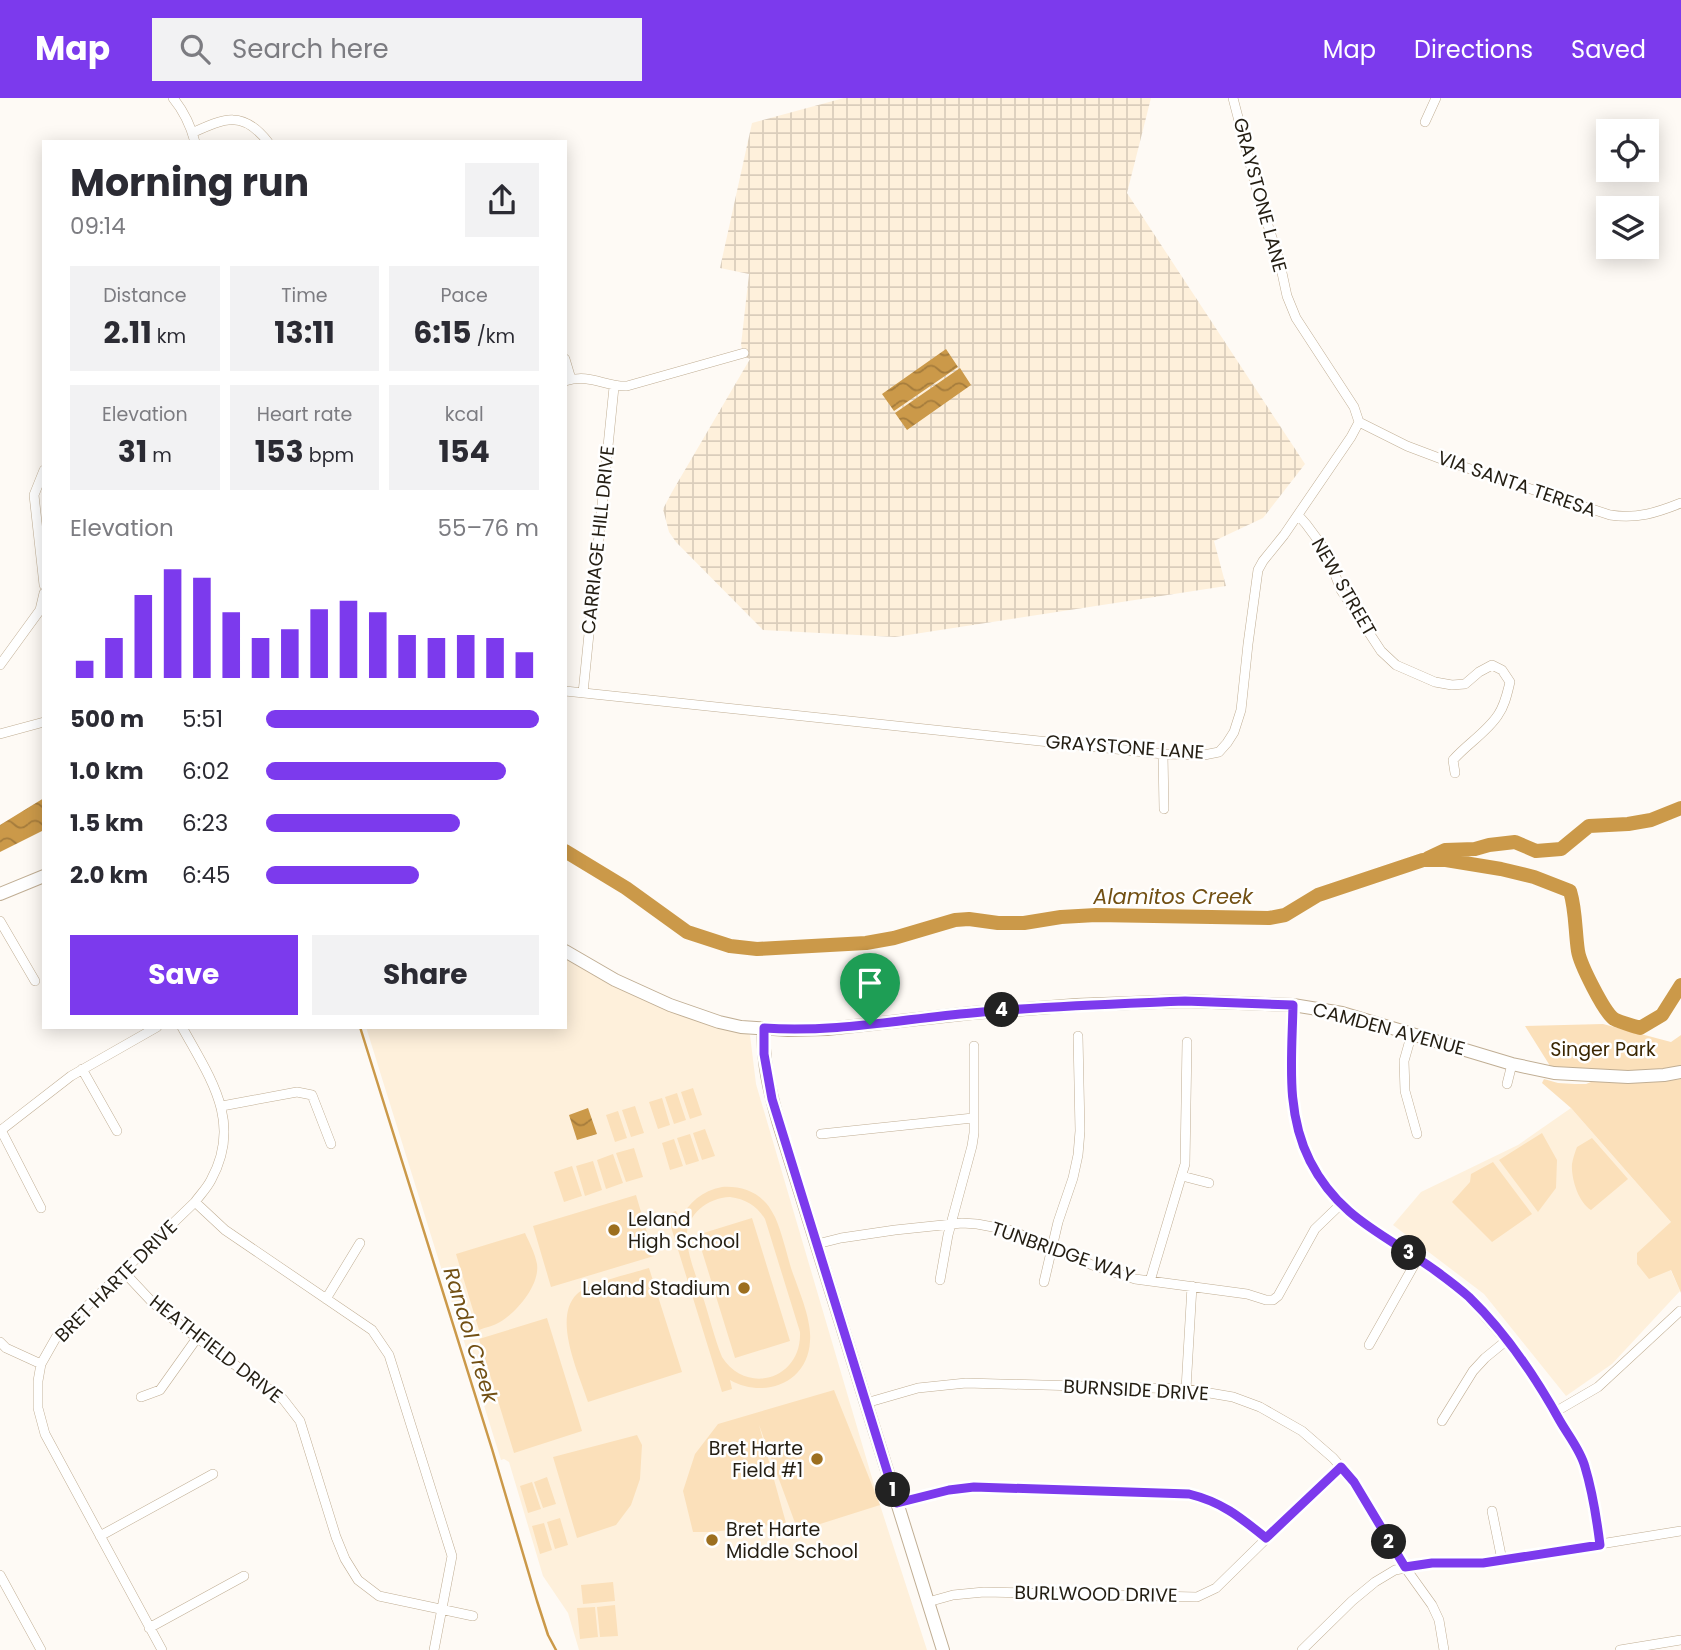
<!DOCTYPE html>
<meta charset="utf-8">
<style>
:root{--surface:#fff;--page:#f2f2f3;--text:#2b2b33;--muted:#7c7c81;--accent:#7c3aed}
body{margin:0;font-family:Poppins,sans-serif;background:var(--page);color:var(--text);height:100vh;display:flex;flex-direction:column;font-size:26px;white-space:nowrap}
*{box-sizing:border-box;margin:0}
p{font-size:23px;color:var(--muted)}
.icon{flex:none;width:38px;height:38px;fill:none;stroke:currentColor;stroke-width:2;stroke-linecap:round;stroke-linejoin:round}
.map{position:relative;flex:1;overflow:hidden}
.drawer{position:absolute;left:42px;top:42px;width:525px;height:889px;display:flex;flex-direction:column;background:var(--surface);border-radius:0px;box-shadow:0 4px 18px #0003}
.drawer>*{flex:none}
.buttons{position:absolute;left:1596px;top:21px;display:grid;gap:14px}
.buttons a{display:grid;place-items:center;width:63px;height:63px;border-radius:0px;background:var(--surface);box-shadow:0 4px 18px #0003;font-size:35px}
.pin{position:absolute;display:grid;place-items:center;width:60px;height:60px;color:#fff;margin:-72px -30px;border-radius:50% 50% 50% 0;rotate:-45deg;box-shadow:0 0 7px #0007}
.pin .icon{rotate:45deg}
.km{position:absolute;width:35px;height:35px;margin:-18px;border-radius:50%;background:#222;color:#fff;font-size:19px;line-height:35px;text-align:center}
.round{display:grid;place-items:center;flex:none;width:74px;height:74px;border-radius:0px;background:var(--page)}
.overview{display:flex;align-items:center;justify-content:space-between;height:119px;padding:0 28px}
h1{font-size:38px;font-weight:700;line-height:52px}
.metrics{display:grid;grid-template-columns:repeat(3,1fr);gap:10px;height:119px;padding:7px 28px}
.metrics div{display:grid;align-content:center;border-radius:0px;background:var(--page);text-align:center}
.metrics b{font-size:30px;font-weight:700}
.metrics small{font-size:19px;font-weight:400}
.metrics p{font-size:19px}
.chart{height:196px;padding:14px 28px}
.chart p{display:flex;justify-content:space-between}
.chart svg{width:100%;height:126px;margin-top:7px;stroke:var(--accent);stroke-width:6}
.cta{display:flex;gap:14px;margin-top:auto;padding:14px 28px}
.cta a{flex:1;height:80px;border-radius:0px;background:var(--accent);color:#fff;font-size:28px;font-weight:700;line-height:80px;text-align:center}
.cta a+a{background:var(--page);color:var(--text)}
ul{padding:0 28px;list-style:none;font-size:23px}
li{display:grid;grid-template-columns:112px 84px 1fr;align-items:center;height:52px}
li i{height:18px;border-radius:9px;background:var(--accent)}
header{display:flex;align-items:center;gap:42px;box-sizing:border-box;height:98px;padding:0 35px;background:var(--accent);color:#fff}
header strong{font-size:33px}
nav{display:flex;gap:38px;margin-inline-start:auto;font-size:24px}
.search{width:490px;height:63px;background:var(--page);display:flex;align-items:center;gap:18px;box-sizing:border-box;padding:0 24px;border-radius:0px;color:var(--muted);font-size:26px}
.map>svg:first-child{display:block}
</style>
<header>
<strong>Map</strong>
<div class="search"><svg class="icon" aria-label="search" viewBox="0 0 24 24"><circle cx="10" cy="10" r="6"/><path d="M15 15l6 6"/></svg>Search here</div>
<nav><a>Map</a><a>Directions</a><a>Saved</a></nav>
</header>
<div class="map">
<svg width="1681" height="1552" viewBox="0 0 1681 1552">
<defs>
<pattern id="industrial-grid" width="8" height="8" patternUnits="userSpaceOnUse" patternTransform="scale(1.75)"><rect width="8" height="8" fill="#fef0db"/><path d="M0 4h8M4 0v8" fill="none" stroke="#dacdbb"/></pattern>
<pattern id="water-waves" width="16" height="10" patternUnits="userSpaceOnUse" patternTransform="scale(1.75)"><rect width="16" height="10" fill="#cb9949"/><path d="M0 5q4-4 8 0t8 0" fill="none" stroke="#a57c3c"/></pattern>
</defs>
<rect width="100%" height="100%" fill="#fefaf5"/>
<!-- built -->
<path fill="#fef0db" d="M565 855 750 937 756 986 880 1407 927 1552H579L568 1515 543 1478 509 1364 504 1361 501 1362 366 929H565Z
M1571 1010 1671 1124 1662 1153 1680 1193 1612 1266 1566 1298 1484 1196 1393 1127 1421 1094 1518 1047Z"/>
<!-- industrial -->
<path fill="url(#industrial-grid)" d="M844 0H1151L1127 95 1305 366 1263 420 1214 443 1226 488 895 539 763 532 676 444 669 434 663 411 672 394 750 261 745 259 741 247 749 176 720 170 752 25Z"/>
<!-- park -->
<path fill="#fbe0ba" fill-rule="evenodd" d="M1603 926 1671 944 1681 937V968L1626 975 1552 971 1525 928Z
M1544 981 1558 985 1575 986H1586L1596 982 1635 985 1681 981V1195L1671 1172 1649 1181 1637 1166V1155L1671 1124 1571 1010 1542 985Z
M693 990 702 1017 690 1021 681 994Z
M677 995 686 1022 674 1026 665 999Z
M662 1000 670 1027 658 1031 649 1004Z
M635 1008 644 1035 631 1039 622 1012Z
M618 1013 627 1040 615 1044 606 1017Z
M705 1031 715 1058 702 1062 693 1035Z
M1542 1035 1557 1062 1556 1090 1538 1114 1499 1062Z
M690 1036 699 1063 686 1067 677 1040Z
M1592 1040 1628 1081 1591 1112C1578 1104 1571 1080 1572 1066 1573 1060 1575 1054 1577 1049Z
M674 1041 683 1068 670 1072 662 1045Z
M634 1050 643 1079 626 1084 616 1055Z
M613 1056 623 1085 606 1091 597 1062Z
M593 1063 602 1092 585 1098 576 1068Z
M1493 1064 1532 1116 1492 1144 1452 1104 1470 1084 1471 1076Z
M572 1068 582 1098 564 1104 554 1074Z
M722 1089C739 1088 754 1092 766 1105 770 1109 772 1114 775 1119 782 1135 786 1153 791 1170 798 1191 812 1221 810 1243 808 1286 763 1301 730 1282L732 1291 722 1294 667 1116 676 1113 680 1122C689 1104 702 1093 722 1089ZM730 1099C746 1101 757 1108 765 1121L800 1234C802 1281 747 1298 722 1259 714 1239 709 1217 702 1196 697 1180 689 1161 687 1144 684 1118 706 1100 730 1099Z
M636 1097 654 1158 551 1189 533 1128Z
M752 1120 790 1243 735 1260 697 1137Z
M525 1135C529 1144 535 1155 537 1166 540 1187 517 1214 500 1224 494 1228 486 1229 479 1232L456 1156Z
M649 1170 682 1274 588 1304C579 1276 552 1220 577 1196 588 1185 633 1175 649 1170Z
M547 1220 582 1333 514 1355 479 1241Z
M834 1292 880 1407 798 1433 759 1327 786 1425 712 1434H693L683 1393 695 1356 718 1326Z
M637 1337 642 1347 640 1381 631 1407 616 1427 577 1440 553 1359Z
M547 1379 556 1406 543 1410 534 1384Z
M532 1384 541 1411 528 1415 520 1388Z
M560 1420 568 1447 555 1451 547 1424Z
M544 1425 552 1452 540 1456 532 1428Z
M613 1484 615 1503 583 1506 581 1487Z
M615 1507 618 1538 600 1539 597 1509Z
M595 1509 598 1539 580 1541 577 1510Z"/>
<!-- water -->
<path fill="url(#water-waves)" d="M946 251 958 269 894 313 882 296Z
M960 270 971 287 907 332 895 315Z
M44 700V732L0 754V727Z
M588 1010 597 1036 577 1042 569 1017Z"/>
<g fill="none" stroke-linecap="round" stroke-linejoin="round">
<!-- stream -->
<path stroke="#cb9949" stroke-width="2.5" d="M360 929 492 1351 537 1503 548 1537 556 1552"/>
<!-- river -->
<path stroke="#cb9949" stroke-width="14" d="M565 753 626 790 687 834 730 848 757 851 866 845 894 840 955 822 969 821 998 825H1024L1061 819 1096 817 1269 820 1285 817 1318 797 1423 762H1446L1501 771 1534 779 1570 793C1576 813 1575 833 1578 853 1580 866 1604 914 1614 921 1621 925 1632 927 1640 930L1662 917 1681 887
M1428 760 1445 752 1475 751 1489 747 1515 744 1536 753 1561 751 1589 728 1628 726 1651 722 1681 710"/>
<!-- street casing -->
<g stroke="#c0ae94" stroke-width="10">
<path id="street" d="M173 0C183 12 191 29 195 44
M1425 24 1436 0
M192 35C225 20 243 12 268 44
M565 261 571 281
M565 283C591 275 604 289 627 288L744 255
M1359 324 1407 348 1452 365 1610 417C1637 421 1656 415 1681 405
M44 372 34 397 44 487
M1298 417 1306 426 1326 453 1341 492 1381 553 1396 567 1435 584 1452 587 1465 586 1479 574 1492 567 1502 572 1510 584C1507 596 1505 607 1498 617 1487 634 1467 646 1453 662L1455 675
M0 567 40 512 44 495
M565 593 1163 656 1204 657 1219 654 1227 645 1234 634 1241 612 1248 546 1258 472 1263 463 1284 437 1351 339 1359 324 1354 309 1296 220 1287 198 1279 161 1259 100 1233 0
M583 595 614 289
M0 636 44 624
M1163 656 1164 711
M0 823 35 883
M1293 907 1291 961 1293 1009 1301 1040 1316 1073 1334 1098 1357 1121 1434 1172 1468 1199 1521 1260 1548 1300 1585 1367 1600 1447
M1412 935 1404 963 1405 993 1417 1036
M82 971 117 1033
M1507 986 1512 966
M222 1008 297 994 312 997 331 1046
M1 1032 41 1110
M0 1033 71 978 157 929
M821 1036 973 1020
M1182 1078 1209 1085
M195 1104 225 1132 372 1232 389 1257 452 1458 434 1552
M817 1146 841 1140 895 1132 962 1125 977 1126 1009 1132 1053 1149 1092 1167 1135 1181 1247 1196 1266 1202H1273L1278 1198 1315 1131 1341 1106
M123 1173 153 1205 197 1240 283 1301 300 1323 336 1439 345 1461 358 1482 379 1498 473 1518
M940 1182 948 1137 972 1048 974 1035V948
M1150 1183 1185 1066 1187 944
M1044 1184 1058 1124 1073 1080 1078 1057 1080 1033 1078 938
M326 1201 360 1145
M0 1244 6 1250 41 1266
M1369 1247 1418 1160
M1186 1291 1192 1188
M141 1299 160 1292 197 1240
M866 1305 918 1290 966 1285 1186 1291 1233 1299 1260 1309 1302 1333 1333 1360 1354 1384 1399 1461 1432 1507 1439 1522 1444 1552
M1555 1314 1598 1289 1680 1213 1681 1214
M1442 1323 1473 1273 1485 1260 1507 1242
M897 1405 949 1392 974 1389 1189 1396C1224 1404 1239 1419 1267 1440
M1492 1413 1502 1462
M100 1438 213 1376
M0 1477 41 1552
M928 1504 953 1497 984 1494 1197 1499 1216 1490 1267 1440 1341 1369
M149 1530 244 1478
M162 1552 45 1336 38 1310V1283L41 1266 58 1236 195 1104C200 1097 207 1090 211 1082 243 1024 210 980 182 929
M1302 1552 1352 1503 1375 1484 1395 1472 1432 1465H1483L1681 1433
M1620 1552 1681 1542"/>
</g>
<!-- secondary casing -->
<g stroke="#c0ae94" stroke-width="14">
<path id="secondary" d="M0 796 44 778
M565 853 615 882 670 907 719 924 741 929 788 932 827 931 972 915 1077 907 1185 903 1293 907 1342 915 1512 966 1554 975 1628 979 1664 977 1681 974
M764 930C762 963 770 995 779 1026L943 1552"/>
</g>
<!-- street -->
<use href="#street" stroke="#fff" stroke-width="9"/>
<!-- secondary -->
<use href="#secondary" stroke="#fff" stroke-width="12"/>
</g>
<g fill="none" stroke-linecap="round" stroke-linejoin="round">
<!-- route casing -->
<g stroke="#fff" stroke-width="14">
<path id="route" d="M1185 903 1293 907C1292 960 1285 1014 1310 1063 1340 1122 1387 1137 1436 1173 1447 1181 1459 1190 1469 1199 1506 1235 1535 1278 1560 1323 1568 1337 1581 1353 1585 1369 1592 1392 1597 1423 1600 1447L1483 1465H1432L1405 1469 1354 1384 1341 1369 1266 1440C1240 1419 1222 1404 1189 1396L974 1389 949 1392 897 1405 772 1001 764 956V930C834 935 902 921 972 915 1043 908 1114 906 1185 903Z"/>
</g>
<!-- route -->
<use href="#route" stroke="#7c3aed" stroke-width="9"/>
</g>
<!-- markers -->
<g fill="#9c6f1f" stroke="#fff" stroke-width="2.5">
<circle cx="614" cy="1132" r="7"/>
<circle cx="744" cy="1190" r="7"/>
<circle cx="817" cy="1361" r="7"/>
<circle cx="712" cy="1442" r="7"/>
</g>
<g text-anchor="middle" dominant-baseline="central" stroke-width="5" stroke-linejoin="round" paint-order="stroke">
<!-- street labels -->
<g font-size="19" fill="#241e13" stroke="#fff">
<text transform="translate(1260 97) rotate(75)">GRAYSTONE LANE</text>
<text transform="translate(1517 386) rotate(19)">VIA SANTA TERESA</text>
<text transform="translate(598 442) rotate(-84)">CARRIAGE HILL DRIVE</text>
<text transform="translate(1344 489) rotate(60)">NEW STREET</text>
<text transform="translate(1125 649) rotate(4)">GRAYSTONE LANE</text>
<text transform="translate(1389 931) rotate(15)">CAMDEN AVENUE</text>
<text transform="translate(1063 1154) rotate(19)">TUNBRIDGE WAY</text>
<text transform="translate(116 1183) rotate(-45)">BRET HARTE DRIVE</text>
<text transform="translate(216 1251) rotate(38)">HEATHFIELD DRIVE</text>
<text transform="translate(1136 1292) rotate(3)">BURNSIDE DRIVE</text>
<text transform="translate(1096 1496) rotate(1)">BURLWOOD DRIVE</text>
</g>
<!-- park labels -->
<g font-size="19" fill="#3a2602" stroke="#fff">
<text x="1603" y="951">Singer Park</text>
</g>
<!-- poi labels -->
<g font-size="19" fill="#241e13" stroke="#fff" text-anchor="start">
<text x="628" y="1121">Leland<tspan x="628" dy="22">High School</tspan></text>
<text x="730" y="1190" text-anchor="end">Leland Stadium</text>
<text x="803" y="1350" text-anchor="end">Bret Harte<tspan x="803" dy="22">Field #1</tspan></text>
<text x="726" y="1431">Bret Harte<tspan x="726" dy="22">Middle School</tspan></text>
</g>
<!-- water labels -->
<g font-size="21" font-style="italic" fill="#725014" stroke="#fff">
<text x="1173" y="798">Alamitos Creek</text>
<text transform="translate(471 1237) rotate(73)">Randol Creek</text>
</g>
</g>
</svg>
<div class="buttons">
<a><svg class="icon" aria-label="locate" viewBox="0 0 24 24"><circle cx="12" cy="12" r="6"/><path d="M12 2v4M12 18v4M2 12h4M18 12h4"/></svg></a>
<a><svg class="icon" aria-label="layers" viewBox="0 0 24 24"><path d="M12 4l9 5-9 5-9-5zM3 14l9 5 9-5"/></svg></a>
</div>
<div class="pin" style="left:870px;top:927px;background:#1e9e55"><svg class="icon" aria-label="arrive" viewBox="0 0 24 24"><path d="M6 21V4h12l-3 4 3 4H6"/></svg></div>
<b class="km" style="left:893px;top:1392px">1</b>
<b class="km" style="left:1389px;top:1444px">2</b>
<b class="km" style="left:1409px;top:1155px">3</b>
<b class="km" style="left:1002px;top:912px">4</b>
<section class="drawer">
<div class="overview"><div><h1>Morning run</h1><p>09:14</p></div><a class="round"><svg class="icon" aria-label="share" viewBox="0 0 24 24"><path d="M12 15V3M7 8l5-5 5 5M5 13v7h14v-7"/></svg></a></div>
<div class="metrics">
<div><p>Distance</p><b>2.11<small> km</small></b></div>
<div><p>Time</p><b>13:11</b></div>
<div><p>Pace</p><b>6:15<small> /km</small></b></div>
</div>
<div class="metrics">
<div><p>Elevation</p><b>31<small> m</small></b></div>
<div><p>Heart rate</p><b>153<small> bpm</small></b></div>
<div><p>kcal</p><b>154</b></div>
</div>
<div class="chart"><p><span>Elevation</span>55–76 m</p>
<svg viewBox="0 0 160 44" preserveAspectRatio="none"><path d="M5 44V38M15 44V30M25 44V15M35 44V6M45 44V9M55 44V21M65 44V30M75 44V27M85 44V20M95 44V17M105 44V21M115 44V29M125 44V30M135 44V29M145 44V30M155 44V35"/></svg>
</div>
<ul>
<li><b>500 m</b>5:51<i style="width:100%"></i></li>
<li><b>1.0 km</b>6:02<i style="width:88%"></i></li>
<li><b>1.5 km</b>6:23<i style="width:71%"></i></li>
<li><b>2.0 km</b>6:45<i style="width:56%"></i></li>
</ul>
<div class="cta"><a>Save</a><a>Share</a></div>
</section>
</div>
